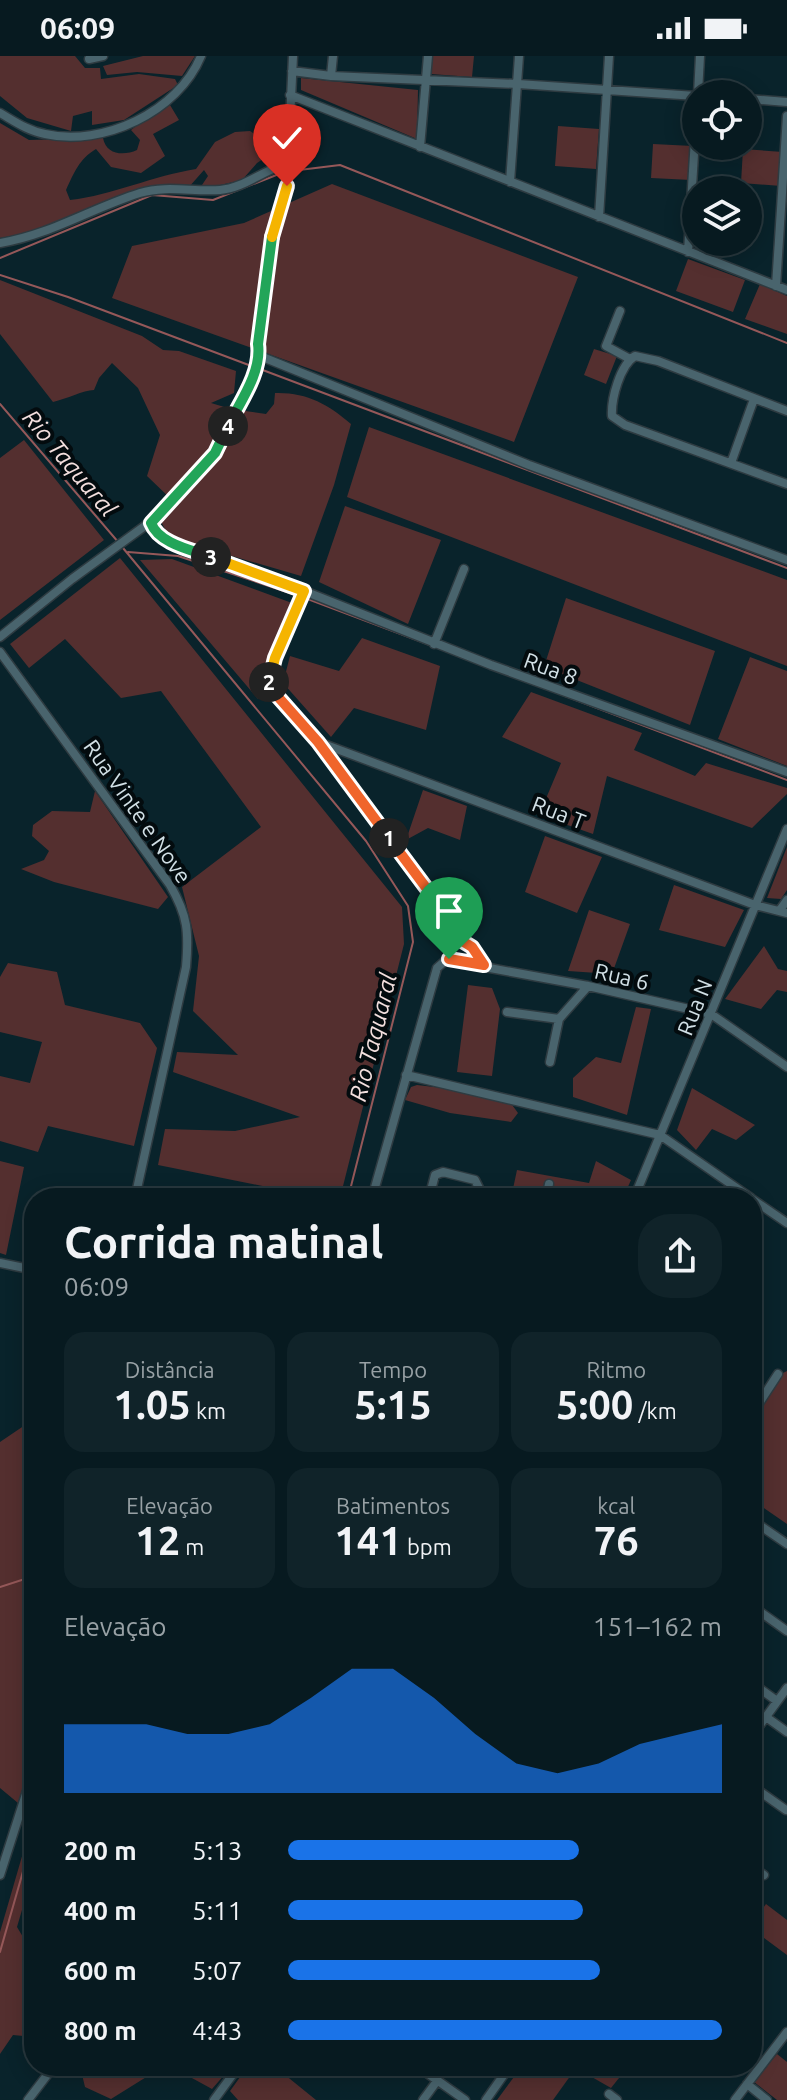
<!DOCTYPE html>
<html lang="pt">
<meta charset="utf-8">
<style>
:root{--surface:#071a20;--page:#102329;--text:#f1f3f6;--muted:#98a1a5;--line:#28383e;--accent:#1a73e8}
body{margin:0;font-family:Ubuntu,sans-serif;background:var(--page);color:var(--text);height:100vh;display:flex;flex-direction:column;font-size:30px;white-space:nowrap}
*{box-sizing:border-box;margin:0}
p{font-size:26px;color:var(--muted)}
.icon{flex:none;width:44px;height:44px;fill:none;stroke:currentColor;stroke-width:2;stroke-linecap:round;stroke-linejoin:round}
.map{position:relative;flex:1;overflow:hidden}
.sheet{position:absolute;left:24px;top:1132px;width:738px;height:888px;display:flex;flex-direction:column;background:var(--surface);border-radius:32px;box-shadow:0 4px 20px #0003,0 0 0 2px var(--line)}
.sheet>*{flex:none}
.controls{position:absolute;left:682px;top:24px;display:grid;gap:16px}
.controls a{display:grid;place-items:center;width:80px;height:80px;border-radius:50%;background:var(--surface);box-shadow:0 4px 20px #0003,0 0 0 2px var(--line);font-size:40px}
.pin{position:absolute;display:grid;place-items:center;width:68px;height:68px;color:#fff;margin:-82px -34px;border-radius:50% 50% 50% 0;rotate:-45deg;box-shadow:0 0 8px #0007}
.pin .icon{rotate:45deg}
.km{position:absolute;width:40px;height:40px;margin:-20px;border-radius:50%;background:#222;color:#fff;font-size:22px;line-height:40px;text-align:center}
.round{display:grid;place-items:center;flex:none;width:84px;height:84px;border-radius:32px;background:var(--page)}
.summary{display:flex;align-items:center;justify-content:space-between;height:136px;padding:0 40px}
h1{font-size:44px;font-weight:700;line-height:60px}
.stats{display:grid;grid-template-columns:repeat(3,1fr);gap:12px;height:136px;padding:8px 40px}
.stats div{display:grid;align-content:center;border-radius:20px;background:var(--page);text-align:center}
.stats b{font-size:40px;font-weight:700}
.stats small{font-size:22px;font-weight:400}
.stats p{font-size:22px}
.chart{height:224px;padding:16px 40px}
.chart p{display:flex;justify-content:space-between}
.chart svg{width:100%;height:144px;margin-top:8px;fill:var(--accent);opacity:.7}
ul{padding:0 40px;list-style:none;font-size:26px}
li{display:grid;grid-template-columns:128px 96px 1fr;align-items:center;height:60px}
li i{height:20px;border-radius:10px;background:var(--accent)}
.status{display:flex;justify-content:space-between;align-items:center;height:56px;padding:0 40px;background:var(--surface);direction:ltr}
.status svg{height:22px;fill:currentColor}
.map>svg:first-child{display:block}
</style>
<div class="status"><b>06:09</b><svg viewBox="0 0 49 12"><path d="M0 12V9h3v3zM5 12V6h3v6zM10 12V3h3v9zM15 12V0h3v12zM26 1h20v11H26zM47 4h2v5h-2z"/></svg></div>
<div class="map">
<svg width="787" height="2044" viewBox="0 0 787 2044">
<rect width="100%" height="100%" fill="#09232b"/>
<!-- green -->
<path fill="#542f2f" d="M0 0H75L85 12H100L101 23 139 18 175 23 178 29 124 64 92 69V55L73 60 71 75 27 62 0 40Z
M143 0H195L182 20 137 16 107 19 103 10Z
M432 0H474L472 21 431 18Z
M301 22 418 34 417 83 301 34Z
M170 49 179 64 153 78 165 100 141 117 111 111 96 93C79 103 74 117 66 134L70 144C113 139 152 120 196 113L215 86 235 76 250 75 265 85 266 101 257 107 242 124 203 133 202 129 208 120 204 114 189 131 114 146 56 172 0 182V67L29 84 103 82C106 99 124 100 137 94L140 84 131 74 154 56Z
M558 70 599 73 596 113 555 110Z
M653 88 693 90 691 124 651 122Z
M743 93 783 96 781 130 741 127Z
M332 128 578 221 514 386 112 242 132 190 244 167Z
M688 203 745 224 733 256 676 235Z
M0 224 142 280 163 294 179 295 236 315 234 337 211 347 231 353 266 358 274 348 275 337C306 336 328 348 351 368L334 429 301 520 177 484C163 473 161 469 159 452L171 454 174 446 147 420 160 379 138 332 112 307 99 322 94 334C83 334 67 343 53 346L0 278Z
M760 228 787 240V278L745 263Z
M594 293 617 300 606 328 584 319Z
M369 371 787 524V610L347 441Z
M24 384 104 484 0 564V402Z
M345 450 441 484 408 568 319 526Z
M120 502 402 851 404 888 340 1142H296L297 1137 158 1109 165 1073 235 1075 300 1061 173 1016 177 996 238 999 193 955 199 900 182 831 261 771 161 635 121 642 65 583 29 612 10 588Z
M172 503 292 547 258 643 140 504Z
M566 542 715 595 690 669 544 611Z
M362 582 440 610 426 674 354 652 331 681 283 627 290 600 339 615Z
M750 601 787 615V710L718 683Z
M531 636 642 677 634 694 695 720 706 707 787 732V738L752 772 607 720 593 778 539 759 561 707 502 681Z
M423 734 467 750 460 784 428 772 406 784Z
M95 735 168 841 158 853 54 826 21 813 44 804 49 795 32 780 33 769 52 755 90 756Z
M545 780 602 801 577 857 525 836Z
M787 791V834L781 843 767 842Z
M674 829 744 854 725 891 659 874Z
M589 854 630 868 612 918 568 915Z
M764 890 778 913 787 915V936L777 934 761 953 725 943Z
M8 907 57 916 65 949 140 967 157 992 134 1090 48 1070 38 1096 0 1085V1020L30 1027 42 986 0 976V921Z
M468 929 492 932 500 953 492 1020 457 1016Z
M636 951 651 953 627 1059 573 1041V1022L596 1001 621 1007Z
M417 1029 460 1034 484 1042 510 1046 518 1057 511 1066 450 1057 405 1044 411 1031Z
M692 1032 755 1069 736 1084 712 1073 696 1094 677 1074Z
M0 1105 24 1111 6 1199 0 1197Z
M596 1105 631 1124 623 1142H511L517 1114 589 1127Z
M787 1315V1468L752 1444V1365L783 1317Z
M31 1365 34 1368V1623L25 1626 34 1636V1695L18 1747 0 1732V1386Z
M34 1759V1813L17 1871 26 1886 34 1891V1981L13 1979 0 1998V1876Z
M766 1848 787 1864V1899L752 1873V1867Z
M777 1998 787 2006V2044H777L754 2026Z
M80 2010H164L111 2043 85 2031Z
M170 2010H232L212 2033Z
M248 2010H274L316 2044H238L230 2035Z
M522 2010H623L627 2012 611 2032 576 2012 553 2044H497Z"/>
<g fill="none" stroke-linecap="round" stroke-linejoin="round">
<!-- stream -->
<path stroke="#955859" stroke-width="2" d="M291 115 340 109 787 287
M0 202 152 139 213 144 284 116
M0 219 68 241 254 311
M260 313 787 512
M0 348 119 487
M123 492 366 785 408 850 413 886 348 1142
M128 496 178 500 299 540
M305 542 430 589
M560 638 787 724
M0 1531 34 1520
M0 1896 34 1777"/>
<!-- street casing -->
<g stroke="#2e3b41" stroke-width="11">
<path id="street" d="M89 3 103 0
M292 15 331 20 518 28 696 40
M331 20 333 0
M698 38 700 0
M290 39 787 234
M748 43 787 46
M0 57C14 65 28 75 45 78 103 91 178 56 201 0
M420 91 428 0
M510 126 519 0
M599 161 609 0
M0 187C50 179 92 152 140 137 166 129 193 136 220 134 243 132 261 116 283 109L287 114
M688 196 696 66
M776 230 787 60
M620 255 606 290 630 303
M260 300 529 409 787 504
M787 355 658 305 635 300C620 309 611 343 612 360L625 369 787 428
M731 407 754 343
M153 464C149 475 159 479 167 484L304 535 491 609 787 716
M304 535 275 602 270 630 318 686 433 841 449 877 472 891 484 909
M0 581 72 523 153 464 215 397 253 320 260 300 258 288 270 191 287 130 293 0
M434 588 464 513
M0 596 170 829C188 860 189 876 186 911L135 1142
M318 686 755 849 787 857
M780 854 787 844
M507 956 559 963 588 930
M550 1006 559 963
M406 1019 660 1079 751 1142
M372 1142 437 912 446 904 588 930 711 958 787 1011
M429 1142 435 1119 443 1116 475 1124 480 1134 478 1142
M546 1142 549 1128
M634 1142 787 773
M752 1143 787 1167
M0 1207 34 1214
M752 1358 778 1318
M752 1464 787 1488
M752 1550 787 1575
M752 1627 777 1645
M766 1661 787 1676
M752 1680 787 1632
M752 1730 786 1754
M752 1811 764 1819
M0 1819 34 1713
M417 2010 465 2044
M747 2028 767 2044
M609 2038 617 2044
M28 2044 54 2010
M214 2044 239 2010
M423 2044 437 2025
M486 2044 510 2010
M735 2044 787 1976"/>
</g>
<!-- street -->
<use href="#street" stroke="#49646d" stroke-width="8"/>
</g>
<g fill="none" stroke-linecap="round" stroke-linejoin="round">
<!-- split-1 casing -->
<g stroke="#fff" stroke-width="16">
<path id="split-1" d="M389 782 433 841 449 877 472 891 484 909 449 903"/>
</g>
<!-- split-2 casing -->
<g stroke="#fff" stroke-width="16">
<path id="split-2" d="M269 626 272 634 318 686 389 782"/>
</g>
<!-- split-3 casing -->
<g stroke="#fff" stroke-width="16">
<path id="split-3" d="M211 501 304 535 275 602 269 626"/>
</g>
<!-- split-4 casing -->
<g stroke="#fff" stroke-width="16">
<path id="split-4" d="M211 501C192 494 159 488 151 467L215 397 228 370"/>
</g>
<!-- split-5 casing -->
<g stroke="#fff" stroke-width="16">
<path id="split-5" d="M228 370C240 346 262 316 258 288L272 181"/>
</g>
<!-- split-6 casing -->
<g stroke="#fff" stroke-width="16">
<path id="split-6" d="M272 181 287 130"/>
</g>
<!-- split-1 -->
<use href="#split-1" stroke="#f0652b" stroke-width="10"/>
<!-- split-2 -->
<use href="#split-2" stroke="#f0652b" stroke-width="10"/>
<!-- split-3 -->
<use href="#split-3" stroke="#f5b400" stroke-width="10"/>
<!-- split-4 -->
<use href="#split-4" stroke="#22a559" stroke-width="10"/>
<!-- split-5 -->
<use href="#split-5" stroke="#22a559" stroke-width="10"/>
<!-- split-6 -->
<use href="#split-6" stroke="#f5b400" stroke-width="10"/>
</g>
<g text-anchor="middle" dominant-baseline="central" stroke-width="8" stroke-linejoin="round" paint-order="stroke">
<!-- street labels -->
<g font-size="22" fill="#d2e0e6" stroke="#030b0e">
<text transform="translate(551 612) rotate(20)">Rua 8</text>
<text transform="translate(138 755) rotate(55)">Rua Vinte e Nove</text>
<text transform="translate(559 756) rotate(21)">Rua T</text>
<text transform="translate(622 920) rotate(13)">Rua 6</text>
<text transform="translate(694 951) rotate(-68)">Rua N</text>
</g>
<!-- water labels -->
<g font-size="24" font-style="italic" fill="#f3dfde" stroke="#030b0e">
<text transform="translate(70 407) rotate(50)">Rio Taquaral</text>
<text transform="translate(373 981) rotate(-76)">Rio Taquaral</text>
</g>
</g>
</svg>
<div class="controls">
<a><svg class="icon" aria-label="locate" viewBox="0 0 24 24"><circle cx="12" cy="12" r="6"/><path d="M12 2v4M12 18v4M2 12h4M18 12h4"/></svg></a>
<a><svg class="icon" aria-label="layers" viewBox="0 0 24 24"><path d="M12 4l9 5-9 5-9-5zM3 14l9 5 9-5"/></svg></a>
</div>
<div class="pin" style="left:449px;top:903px;background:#1e9e55"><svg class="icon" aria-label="arrive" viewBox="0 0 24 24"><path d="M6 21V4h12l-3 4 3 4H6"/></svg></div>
<div class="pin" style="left:287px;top:130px;background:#d93025"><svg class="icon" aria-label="check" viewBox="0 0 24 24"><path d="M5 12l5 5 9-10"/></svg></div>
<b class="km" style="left:389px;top:782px">1</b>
<b class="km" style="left:269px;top:626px">2</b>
<b class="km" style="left:211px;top:501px">3</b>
<b class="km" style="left:228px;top:370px">4</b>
<section class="sheet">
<div class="summary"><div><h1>Corrida matinal</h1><p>06:09</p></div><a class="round"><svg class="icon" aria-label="share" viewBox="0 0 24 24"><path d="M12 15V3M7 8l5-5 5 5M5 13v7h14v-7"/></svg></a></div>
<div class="stats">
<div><p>Distância</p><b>1.05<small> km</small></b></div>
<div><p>Tempo</p><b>5:15</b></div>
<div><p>Ritmo</p><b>5:00<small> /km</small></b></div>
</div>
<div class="stats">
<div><p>Elevação</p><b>12<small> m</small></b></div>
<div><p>Batimentos</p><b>141<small> bpm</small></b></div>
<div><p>kcal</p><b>76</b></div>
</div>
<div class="chart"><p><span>Elevação</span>151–162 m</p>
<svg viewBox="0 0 160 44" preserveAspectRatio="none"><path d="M0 44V23L10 23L20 23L30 26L40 26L50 23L60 15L70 6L80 6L90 15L100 26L110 35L120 38L130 35L140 29L150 26L160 23V44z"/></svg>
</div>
<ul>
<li><b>200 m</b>5:13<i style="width:67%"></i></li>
<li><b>400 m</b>5:11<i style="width:68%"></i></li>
<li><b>600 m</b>5:07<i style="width:72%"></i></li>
<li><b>800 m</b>4:43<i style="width:100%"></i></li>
</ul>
</section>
</div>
